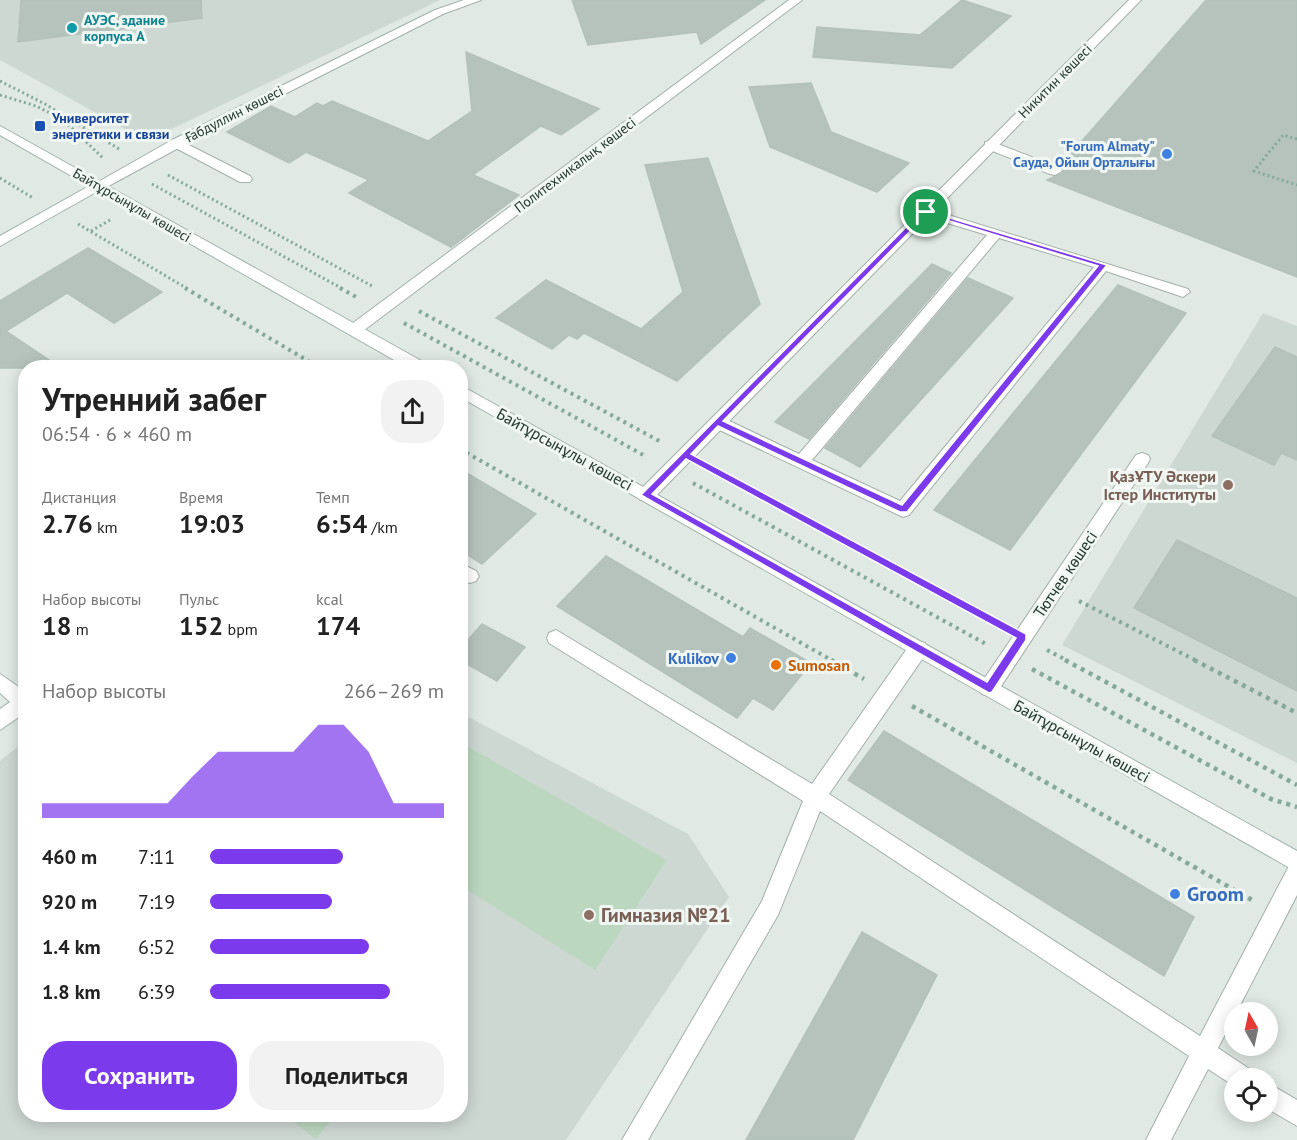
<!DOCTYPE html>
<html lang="ru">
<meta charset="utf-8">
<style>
:root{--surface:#fff;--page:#f2f2f2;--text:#222;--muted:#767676;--accent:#7c3aed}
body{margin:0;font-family:"PT Sans",sans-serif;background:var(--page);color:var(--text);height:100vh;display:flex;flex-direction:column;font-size:22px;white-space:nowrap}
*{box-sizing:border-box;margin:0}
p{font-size:20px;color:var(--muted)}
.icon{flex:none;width:33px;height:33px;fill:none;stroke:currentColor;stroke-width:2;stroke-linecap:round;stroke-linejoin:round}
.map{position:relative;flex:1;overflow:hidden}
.side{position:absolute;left:18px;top:360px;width:450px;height:762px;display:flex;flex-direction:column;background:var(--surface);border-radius:24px;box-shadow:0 3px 15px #0003}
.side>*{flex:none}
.needle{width:39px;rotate:351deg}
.buttons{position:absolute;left:1224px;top:1002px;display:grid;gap:12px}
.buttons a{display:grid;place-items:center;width:54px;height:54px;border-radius:50%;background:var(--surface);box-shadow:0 3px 15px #0003;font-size:30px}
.pin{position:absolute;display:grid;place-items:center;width:51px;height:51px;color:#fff;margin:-26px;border:3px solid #fff;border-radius:50%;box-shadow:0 2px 6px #0007}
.round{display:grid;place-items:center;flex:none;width:63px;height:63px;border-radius:24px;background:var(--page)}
.head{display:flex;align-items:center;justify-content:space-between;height:102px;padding:0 24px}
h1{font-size:33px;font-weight:600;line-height:45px}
.figures{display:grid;grid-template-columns:repeat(3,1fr);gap:9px;height:102px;padding:6px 24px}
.figures div{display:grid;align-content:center}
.figures b{font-size:26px;font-weight:600}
.figures small{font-size:16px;font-weight:400}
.figures p{font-size:16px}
.chart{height:168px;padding:12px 24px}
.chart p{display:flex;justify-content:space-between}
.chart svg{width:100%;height:108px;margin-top:6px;fill:var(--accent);opacity:.7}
.action{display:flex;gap:12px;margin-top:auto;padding:12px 24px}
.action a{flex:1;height:69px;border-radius:24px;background:var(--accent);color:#fff;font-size:24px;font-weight:600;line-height:69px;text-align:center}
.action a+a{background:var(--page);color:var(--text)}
ul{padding:0 24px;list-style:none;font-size:20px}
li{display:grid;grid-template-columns:96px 72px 1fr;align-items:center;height:45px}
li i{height:15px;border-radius:8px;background:var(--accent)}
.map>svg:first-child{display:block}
</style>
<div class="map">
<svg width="1297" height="1140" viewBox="0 0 1297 1140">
<rect width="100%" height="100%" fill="#e0e9e4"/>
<!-- built -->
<path fill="#ced8d3" d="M0 0H440L147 141 0 60Z
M1263 313 1297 326V763L1062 645Z
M461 713 688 834 729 897 566 1140H0V761L25 741 26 1114H460Z"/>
<!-- green -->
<path fill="#bbd7c0" d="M460 742 667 860 595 970 461 886Z
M285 1115H335L316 1139Z"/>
<!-- building -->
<path fill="#b6c3bd" stroke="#b3c1ba" stroke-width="1.5" d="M21 0H201L202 18 18 42Z
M572 0H765L701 44 697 32 588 45Z
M962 0 1011 16 952 68 813 57 817 27 920 35Z
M1206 0H1297V277L1047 180 1063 173 1060 166Z
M466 52 599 109 561 135 541 126 473 175 519 195 451 247 349 193 369 180 306 152 289 163 227 132 271 106 295 117 317 103 323 106 332 101 428 141 472 111Z
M811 83 831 132 909 163 877 192 770 147 749 87Z
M708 158 760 304 677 381 584 333 577 339 569 335 552 349 496 318 546 280 641 329 683 292 645 165Z
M88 248 162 292 114 323 67 293 6 331 61 368H0V301Z
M932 264 951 273 809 439 775 422Z
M968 278 1013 298 860 467 825 448Z
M1118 285 1186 313 1010 550 934 510Z
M1275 347 1297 357V460L1281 453 1274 465 1212 436Z
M460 469 536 514 482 564 460 550Z
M1177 540 1297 598V691L1134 608Z
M606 556 743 637 750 628 811 663 773 710 753 698 737 718 557 606Z
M482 624 525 647 497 681 460 660V649Z
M884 731 1194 917 1164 976 848 780Z
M862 932 937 975 853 1140H746Z"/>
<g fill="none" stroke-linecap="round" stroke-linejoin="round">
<!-- lane casing -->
<g stroke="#a4b0aa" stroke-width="2">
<path id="lane" d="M177 139 250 176 252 179 250 182H240L172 146V140Z
M990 141 1060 168 1062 171 1055 175 1050 174 985 148V142Z
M926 208 1188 289 1190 292 1183 297 1106 271 909 515 903 517 711 426 709 422 717 416 723 418 799 454 987 235 921 215 919 212ZM999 238 1094 267 900 501 812 460Z
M460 563 476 571 479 576 476 581 470 583 460 579Z
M556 630 812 784 911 643 918 641 925 643 927 649 925 655 829 794 1200 1036 1289 866 1297 863V895L1218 1048 1251 1070 1255 1078H1234V1086L1208 1069 1171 1140H1146L1189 1056 820 811 778 915 648 1140H622L762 901 803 801 549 643 547 638 549 633Z
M0 674 26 692V712L0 730V709L10 702 0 693Z
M1268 1083 1297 1100V1126L1268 1109Z"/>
</g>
<!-- street casing -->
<g stroke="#a4b0aa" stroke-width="2">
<path id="street" d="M464 0H481L443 14 182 146 103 189H93L91 186 172 140 435 10Z
M789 0H802L359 334H349L346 330 349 326Z
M1129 0H1141L652 500H640L637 495 640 490Z
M1142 453 1148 455 1150 459 1148 463 996 694 989 696 982 694 979 688 982 682 1136 455Z"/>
</g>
<!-- secondary casing -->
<g stroke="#a1b3ab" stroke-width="2">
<path id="secondary" d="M0 126 427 364 429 368H408L98 191 0 246V236L89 186 0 135Z
M460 385 1297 851V872L460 397Z"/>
</g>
<!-- path-far2 -->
<path stroke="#84a89a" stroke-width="3" stroke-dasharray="2 3" stroke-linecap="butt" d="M0 81 45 104 119 149
M0 95 36 106 62 119 103 158
M1297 139 1283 135 1254 171 1297 185
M168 175 372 286
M0 178 33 198
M152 184 343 289
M78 224 188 289
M91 231 110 220"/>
<!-- path-far1 -->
<path stroke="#84a89a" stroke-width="4" stroke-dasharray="3 4.5" stroke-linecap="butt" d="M185 288 320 368
M340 288 358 298
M419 311 663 443
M404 323 647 457
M460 449 833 661
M709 468 1001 625
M693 483 986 644
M1079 601 1197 661
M1047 650 1068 661"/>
<!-- path -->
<path stroke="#84a89a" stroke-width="4.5" stroke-dasharray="4 5" stroke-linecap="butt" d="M831 660 864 679
M1065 660 1297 785
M1194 660 1297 713
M1032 669 1271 799 1297 807
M912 706 1252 900"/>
<!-- lane -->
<use href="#lane" fill="#fff" fill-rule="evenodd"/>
<!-- street -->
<use href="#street" fill="#fff" fill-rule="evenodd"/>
<!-- secondary -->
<use href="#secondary" fill="#fff" fill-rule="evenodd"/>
</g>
<!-- route -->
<path fill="#7c3aed" stroke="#fff" stroke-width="1.5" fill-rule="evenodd" d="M923 210 1107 265 907 512H900L718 426 691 454 1026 634V640L992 692 989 693 641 495ZM927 214 1098 266 902 505 723 421ZM686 459 1016 638 987 682 652 494Z"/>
<!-- markers -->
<circle fill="#0f9aa8" stroke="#f0f6f2" stroke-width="2" cx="72" cy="28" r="6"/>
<rect fill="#1a4fb4" stroke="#f0f6f2" stroke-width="2" x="34" y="120" width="12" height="12" rx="3"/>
<g fill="#3f7fe0" stroke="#f0f6f2" stroke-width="2">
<circle cx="1167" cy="154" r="6"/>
<circle cx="731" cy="658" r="6"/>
<circle cx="1175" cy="894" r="6"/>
</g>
<g fill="#8d6e63" stroke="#f0f6f2" stroke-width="2">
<circle cx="1228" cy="485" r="6"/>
<circle cx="589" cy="915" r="6"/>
</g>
<circle fill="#e8710a" stroke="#f0f6f2" stroke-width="2" cx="776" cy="665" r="6"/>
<g text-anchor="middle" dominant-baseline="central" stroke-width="6" stroke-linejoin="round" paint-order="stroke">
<!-- far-culture labels -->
<g font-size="14" font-weight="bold" fill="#0d838f" stroke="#f0f6f2" text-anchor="start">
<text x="84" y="20">АУЭС, здание<tspan x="84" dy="16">корпуса A</tspan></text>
</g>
<!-- far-street labels -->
<g font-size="14" fill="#233730" stroke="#f0f6f2">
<text transform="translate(1055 81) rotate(-45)">Никитин көшесі</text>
<text transform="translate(234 114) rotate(-27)">Ғабдуллин көшесі</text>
<text transform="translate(575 165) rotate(-37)">Политехникалық көшесі</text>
<text transform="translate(132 205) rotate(30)">Байтұрсынұлы көшесі</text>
</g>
<!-- far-transit labels -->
<g font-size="14" font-weight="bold" fill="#164399" stroke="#f0f6f2" text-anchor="start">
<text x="52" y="118">Университет<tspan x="52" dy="16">энергетики и связи</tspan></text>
</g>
<!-- far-shop labels -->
<g font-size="14" font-weight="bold" fill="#366cbe" stroke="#f0f6f2" text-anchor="end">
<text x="1155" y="146">"Forum Almaty"<tspan x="1155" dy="16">Сауда, Ойын Орталығы</tspan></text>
</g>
<!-- street labels -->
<g font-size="16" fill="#233730" stroke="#f0f6f2">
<text transform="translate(565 449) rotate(29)">Байтұрсынұлы көшесі</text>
<text transform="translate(1065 574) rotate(-56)">Тютчев көшесі</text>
<text transform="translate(1082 741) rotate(29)">Байтұрсынұлы көшесі</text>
</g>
<!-- education labels -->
<g font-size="16" font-weight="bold" fill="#785e54" stroke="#f0f6f2" text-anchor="end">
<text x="1216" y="476">ҚазҰТУ Әскери<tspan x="1216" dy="18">Істер Институты</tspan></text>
</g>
<!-- shop labels -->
<g font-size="16" font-weight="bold" fill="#366cbe" stroke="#f0f6f2" text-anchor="end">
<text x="719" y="658">Kulikov</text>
</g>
<!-- food labels -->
<g font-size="16" font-weight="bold" fill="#c56008" stroke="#f0f6f2" text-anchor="start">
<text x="788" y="665">Sumosan</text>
</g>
<!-- near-shop labels -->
<g font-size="20" font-weight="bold" fill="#366cbe" stroke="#f0f6f2" text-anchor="start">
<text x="1187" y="894">Groom</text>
</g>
<!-- near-education labels -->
<g font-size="20" font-weight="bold" fill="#785e54" stroke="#f0f6f2" text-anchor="start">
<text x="601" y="915">Гимназия №21</text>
</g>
</g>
</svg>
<div class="buttons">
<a><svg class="needle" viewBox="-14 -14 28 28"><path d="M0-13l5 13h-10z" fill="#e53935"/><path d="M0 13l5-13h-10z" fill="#767676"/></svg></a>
<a><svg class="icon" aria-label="locate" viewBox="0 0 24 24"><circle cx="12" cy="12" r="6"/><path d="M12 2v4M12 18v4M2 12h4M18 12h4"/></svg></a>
</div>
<div class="pin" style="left:926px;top:212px;background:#1e9e55"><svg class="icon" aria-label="arrive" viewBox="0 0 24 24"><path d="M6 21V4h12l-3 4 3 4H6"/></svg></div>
<section class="side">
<div class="head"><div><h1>Утренний забег</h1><p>06:54 · 6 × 460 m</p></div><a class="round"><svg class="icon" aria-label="share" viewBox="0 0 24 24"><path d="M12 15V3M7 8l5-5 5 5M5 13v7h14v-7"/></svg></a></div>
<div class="figures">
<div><p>Дистанция</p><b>2.76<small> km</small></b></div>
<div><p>Время</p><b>19:03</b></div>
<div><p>Темп</p><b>6:54<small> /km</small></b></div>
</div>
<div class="figures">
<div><p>Набор высоты</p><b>18<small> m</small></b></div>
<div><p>Пульс</p><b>152<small> bpm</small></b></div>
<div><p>kcal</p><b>174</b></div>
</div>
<div class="chart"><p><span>Набор высоты</span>266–269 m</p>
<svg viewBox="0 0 160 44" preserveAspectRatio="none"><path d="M0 44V38L10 38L20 38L30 38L40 38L50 38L60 27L70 17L80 17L90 17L100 17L110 6L120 6L130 17L140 38L150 38L160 38V44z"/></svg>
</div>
<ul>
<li><b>460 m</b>7:11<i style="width:57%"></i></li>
<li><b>920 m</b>7:19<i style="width:52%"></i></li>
<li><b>1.4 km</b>6:52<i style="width:68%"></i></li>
<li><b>1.8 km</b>6:39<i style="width:77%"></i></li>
</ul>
<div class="action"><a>Сохранить</a><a>Поделиться</a></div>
</section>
</div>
